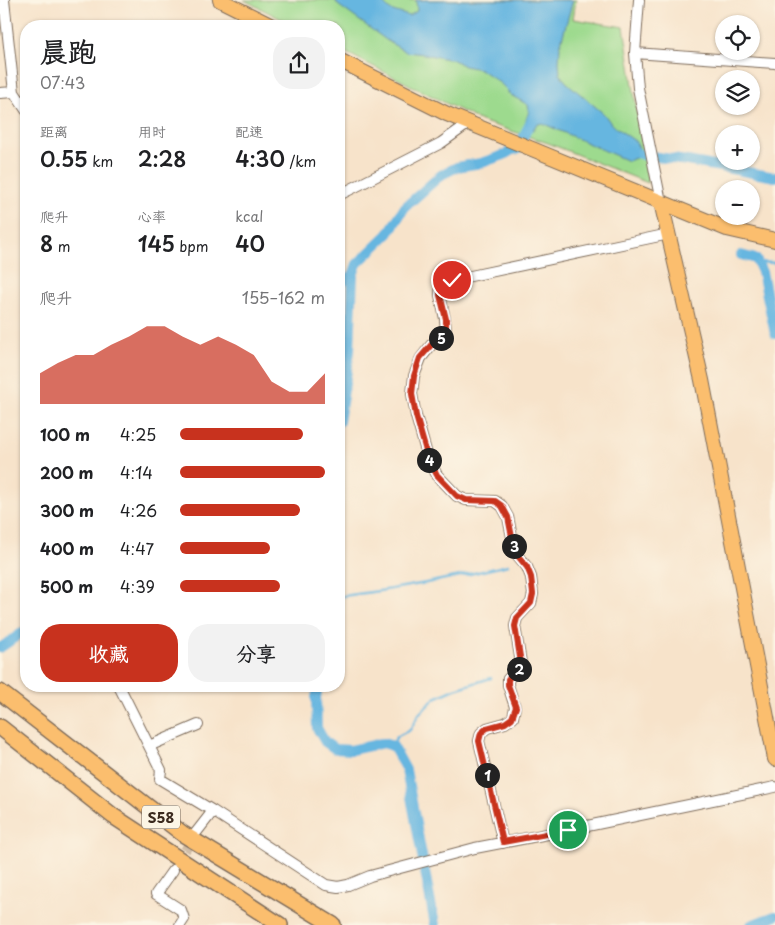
<!DOCTYPE html>
<html lang="zh">
<meta charset="utf-8">
<style>
:root{--surface:#fff;--page:#f2f2f2;--text:#202124;--muted:#757577;--accent:#c8321e}
body{margin:0;font-family:"Playpen Sans","LXGW WenKai TC",sans-serif;background:var(--page);color:var(--text);height:100vh;display:flex;flex-direction:column;font-size:19px;white-space:nowrap}
*{box-sizing:border-box;margin:0}
p{font-size:16px;color:var(--muted)}
.icon{flex:none;width:28px;height:28px;fill:none;stroke:currentColor;stroke-width:2;stroke-linecap:round;stroke-linejoin:round}
.map{position:relative;flex:1;overflow:hidden}
.details{position:absolute;left:20px;top:20px;width:325px;height:672px;display:flex;flex-direction:column;background:var(--surface);border-radius:20px;box-shadow:0 1px 4px #0004}
.details>*{flex:none}
.tools{position:absolute;left:715px;top:15px;display:grid;gap:10px}
.tools a{display:grid;place-items:center;width:45px;height:45px;border-radius:50%;background:var(--surface);box-shadow:0 1px 4px #0004;font-size:25px}
.pin{position:absolute;display:grid;place-items:center;width:42px;height:42px;color:#fff;margin:-21px;border:2px solid #fff;border-radius:50%;box-shadow:0 1px 5px #0007}
.km{position:absolute;width:25px;height:25px;margin:-12px;border-radius:50%;background:#222;color:#fff;font-size:14px;line-height:25px;text-align:center}
.round{display:grid;place-items:center;flex:none;width:52px;height:52px;border-radius:20px;background:var(--page)}
.summary{display:flex;align-items:center;justify-content:space-between;height:85px;padding:0 20px}
h1{font-size:28px;font-weight:600;line-height:38px}
.metrics{display:grid;grid-template-columns:repeat(3,1fr);gap:8px;height:85px;padding:5px 20px}
.metrics div{display:grid;align-content:center}
.metrics b{font-size:21px;font-weight:600}
.metrics small{font-size:14px;font-weight:400}
.metrics p{font-size:14px}
.chart{height:140px;padding:10px 20px}
.chart p{display:flex;justify-content:space-between}
.chart svg{width:100%;height:90px;margin-top:5px;fill:var(--accent);opacity:.7}
.action{display:flex;gap:10px;margin-top:auto;padding:10px 20px}
.action a{flex:1;height:58px;border-radius:20px;background:var(--accent);color:#fff;font-size:20px;font-weight:600;line-height:58px;text-align:center}
.action a+a{background:var(--page);color:var(--text)}
ul{padding:0 20px;list-style:none;font-size:16px}
li{display:grid;grid-template-columns:80px 60px 1fr;align-items:center;height:38px}
li i{height:12px;border-radius:6px;background:var(--accent)}
.map>svg:first-child{display:block}
</style>
<div class="map">
<svg width="775" height="925" viewBox="0 0 775 925">
<rect width="100%" height="100%" fill="#fcf5e5"/>
<filter id="ink" filterUnits="userSpaceOnUse"><feTurbulence type="fractalNoise" baseFrequency=".02" numOctaves="2"/><feDisplacementMap in="SourceGraphic" scale="10" xChannelSelector="R" yChannelSelector="G"/><feConvolveMatrix kernelMatrix="1 2 1 2 8 2 1 2 1" color-interpolation-filters="sRGB"/></filter>
<filter id="wash" filterUnits="userSpaceOnUse"><feTurbulence type="fractalNoise" baseFrequency=".0096" numOctaves="4" result="noise"/><feDisplacementMap in="SourceGraphic" scale="20" xChannelSelector="R" yChannelSelector="G"/><feGaussianBlur stdDeviation="1.12" result="paint"/><feColorMatrix in="noise" values="0 0 0 0 0 0 0 0 0 0 0 0 0 0 0 0 0 1.4 0 .05"/><feComposite in="paint" operator="in"/></filter>
<g filter="url(#wash)">
<rect width="100%" height="100%" fill="#f7e3ca"/>
<!-- green -->
<path fill="#9dda8e" stroke="#6c8256" d="M244 0H576L573 19 624 27 648 183 548 143 481 121 339 49V26H295Z"/>
<!-- water -->
<path fill="#66b6e0" stroke="#50707f" d="M335 0H380L390 10 409 16 417 11 416 0H573L560 46 559 62 560 74 566 82 604 114 612 125 635 141 643 155 628 161 542 123 536 125 533 130 524 126 529 111 528 105 509 94 507 90 501 84 480 69 464 66 452 59 442 58 424 54 406 52 389 42 338 5Z"/>
<g fill="none" stroke-linecap="round" stroke-linejoin="round">
<!-- stream -->
<path stroke="#66b6e0" stroke-width="2.5" d="M757 262 775 263
M339 598 343 596C400 589 452 579 508 565
M393 746 396 737 410 730 419 714 435 698 455 689 491 678"/>
<!-- canal -->
<path stroke="#66b6e0" stroke-width="10" d="M631 151 643 155 687 161 775 177
M741 255 756 259 762 272 775 334
M339 284 353 275
M339 422 350 351 353 275 357 264 388 234 405 207 441 175 457 167 481 163 504 155 512 150 518 149 533 116
M0 648 26 630
M318 686 316 698 317 728 325 742 335 749 351 750 383 743 393 746 406 770 435 925
M751 925 775 916"/>
</g>
</g>
<g filter="url(#ink)">
<g fill="none" stroke-linecap="round" stroke-linejoin="round">
<!-- minor-tunnel -->
<path stroke="#d1bea8" stroke-width="10" stroke-dasharray="10 5" stroke-linecap="butt" d="M177 863 195 835"/>
<!-- minor casing -->
<g stroke="#7d6b5a" stroke-width="12">
<path id="minor" d="M639 0 635 53 638 88 661 202
M635 53 775 63
M14 92 26 110
M0 93 14 92 4 0
M339 195 357 186 441 143 469 123
M119 686 161 770 160 779 213 811
M149 746 198 725
M195 834 213 811 326 885 338 887 348 885 370 876 475 848 568 830 775 787
M503 843 479 741 481 733 487 728 505 723 513 718 515 707 508 685V679L519 669 521 663 515 626 517 618 531 603 533 594 531 577 527 567 518 556 514 547 508 517 502 506 495 501 466 500 457 496 437 475 428 458 416 416 412 394 414 376 421 358 432 344 443 337 446 331 445 319 440 295 441 286 452 280 669 234
M173 870 156 894 181 910 184 919 180 925"/>
</g>
<!-- major casing -->
<g stroke="#7d6b5a" stroke-width="16">
<path id="major" d="M220 0 272 26
M339 60 447 114 727 229 775 240
M661 202 702 380 775 759"/>
</g>
<!-- highway casing -->
<g stroke="#7d6b5a" stroke-width="18">
<path id="highway" d="M0 692 183 834 333 925
M0 727 113 816 280 925"/>
</g>
<!-- minor -->
<use href="#minor" stroke="#fff" stroke-width="10"/>
<!-- major -->
<use href="#major" stroke="#fbbe6e" stroke-width="14"/>
<!-- highway -->
<use href="#highway" stroke="#fbbe6e" stroke-width="15"/>
</g>
</g>
<g fill="none" stroke-linecap="round" stroke-linejoin="round" filter="url(#ink)">
<!-- route casing -->
<g stroke="#fff" stroke-width="10">
<path id="route" d="M452 280 441 286 440 295 446 319V331L444 337 432 344 420 358 414 376 412 394 416 416 428 458 437 475 457 496 466 500 495 501 502 506 508 517 514 547 518 556 527 567 531 577 533 594 531 603 517 618 515 626 521 663 520 669 508 679V685L516 707 512 718 505 723 487 728 481 733 479 741 503 842 568 830"/>
</g>
<!-- route -->
<use href="#route" stroke="#c8321e" stroke-width="6"/>
</g>
<g text-anchor="middle" dominant-baseline="central" stroke-width="4.5" stroke-linejoin="round" paint-order="stroke">
<!-- shield labels -->
<rect fill="#fcf5e5" stroke="#75675a" stroke-width="1" x="142" y="805.5" width="38" height="23" rx="4"/>
<g font-size="14" font-weight="bold" fill="#3b2a1e">
<text x="161" y="817">S58</text>
</g>
</g>
</svg>
<div class="tools">
<a><svg class="icon" aria-label="locate" viewBox="0 0 24 24"><circle cx="12" cy="12" r="6"/><path d="M12 2v4M12 18v4M2 12h4M18 12h4"/></svg></a>
<a><svg class="icon" aria-label="layers" viewBox="0 0 24 24"><path d="M12 4l9 5-9 5-9-5zM3 14l9 5 9-5"/></svg></a>
<a>+</a>
<a>−</a>
</div>
<div class="pin" style="left:568px;top:830px;background:#1e9e55"><svg class="icon" aria-label="arrive" viewBox="0 0 24 24"><path d="M6 21V4h12l-3 4 3 4H6"/></svg></div>
<div class="pin" style="left:452px;top:280px;background:#d93025"><svg class="icon" aria-label="check" viewBox="0 0 24 24"><path d="M5 12l5 5 9-10"/></svg></div>
<b class="km" style="left:487px;top:775px">1</b>
<b class="km" style="left:519px;top:669px">2</b>
<b class="km" style="left:514px;top:546px">3</b>
<b class="km" style="left:429px;top:460px">4</b>
<b class="km" style="left:441px;top:338px">5</b>
<section class="details">
<div class="summary"><div><h1>晨跑</h1><p>07:43</p></div><a class="round"><svg class="icon" aria-label="share" viewBox="0 0 24 24"><path d="M12 15V3M7 8l5-5 5 5M5 13v7h14v-7"/></svg></a></div>
<div class="metrics">
<div><p>距离</p><b>0.55<small> km</small></b></div>
<div><p>用时</p><b>2:28</b></div>
<div><p>配速</p><b>4:30<small> /km</small></b></div>
</div>
<div class="metrics">
<div><p>爬升</p><b>8<small> m</small></b></div>
<div><p>心率</p><b>145<small> bpm</small></b></div>
<div><p>kcal</p><b>40</b></div>
</div>
<div class="chart"><p><span>爬升</span>155–162 m</p>
<svg viewBox="0 0 160 44" preserveAspectRatio="none"><path d="M0 44V29L10 24L20 20L30 20L40 15L50 11L60 6L70 6L80 11L90 15L100 11L110 15L120 20L130 33L140 38L150 38L160 29V44z"/></svg>
</div>
<ul>
<li><b>100 m</b>4:25<i style="width:85%"></i></li>
<li><b>200 m</b>4:14<i style="width:100%"></i></li>
<li><b>300 m</b>4:26<i style="width:83%"></i></li>
<li><b>400 m</b>4:47<i style="width:62%"></i></li>
<li><b>500 m</b>4:39<i style="width:69%"></i></li>
</ul>
<div class="action"><a>收藏</a><a>分享</a></div>
</section>
</div>
